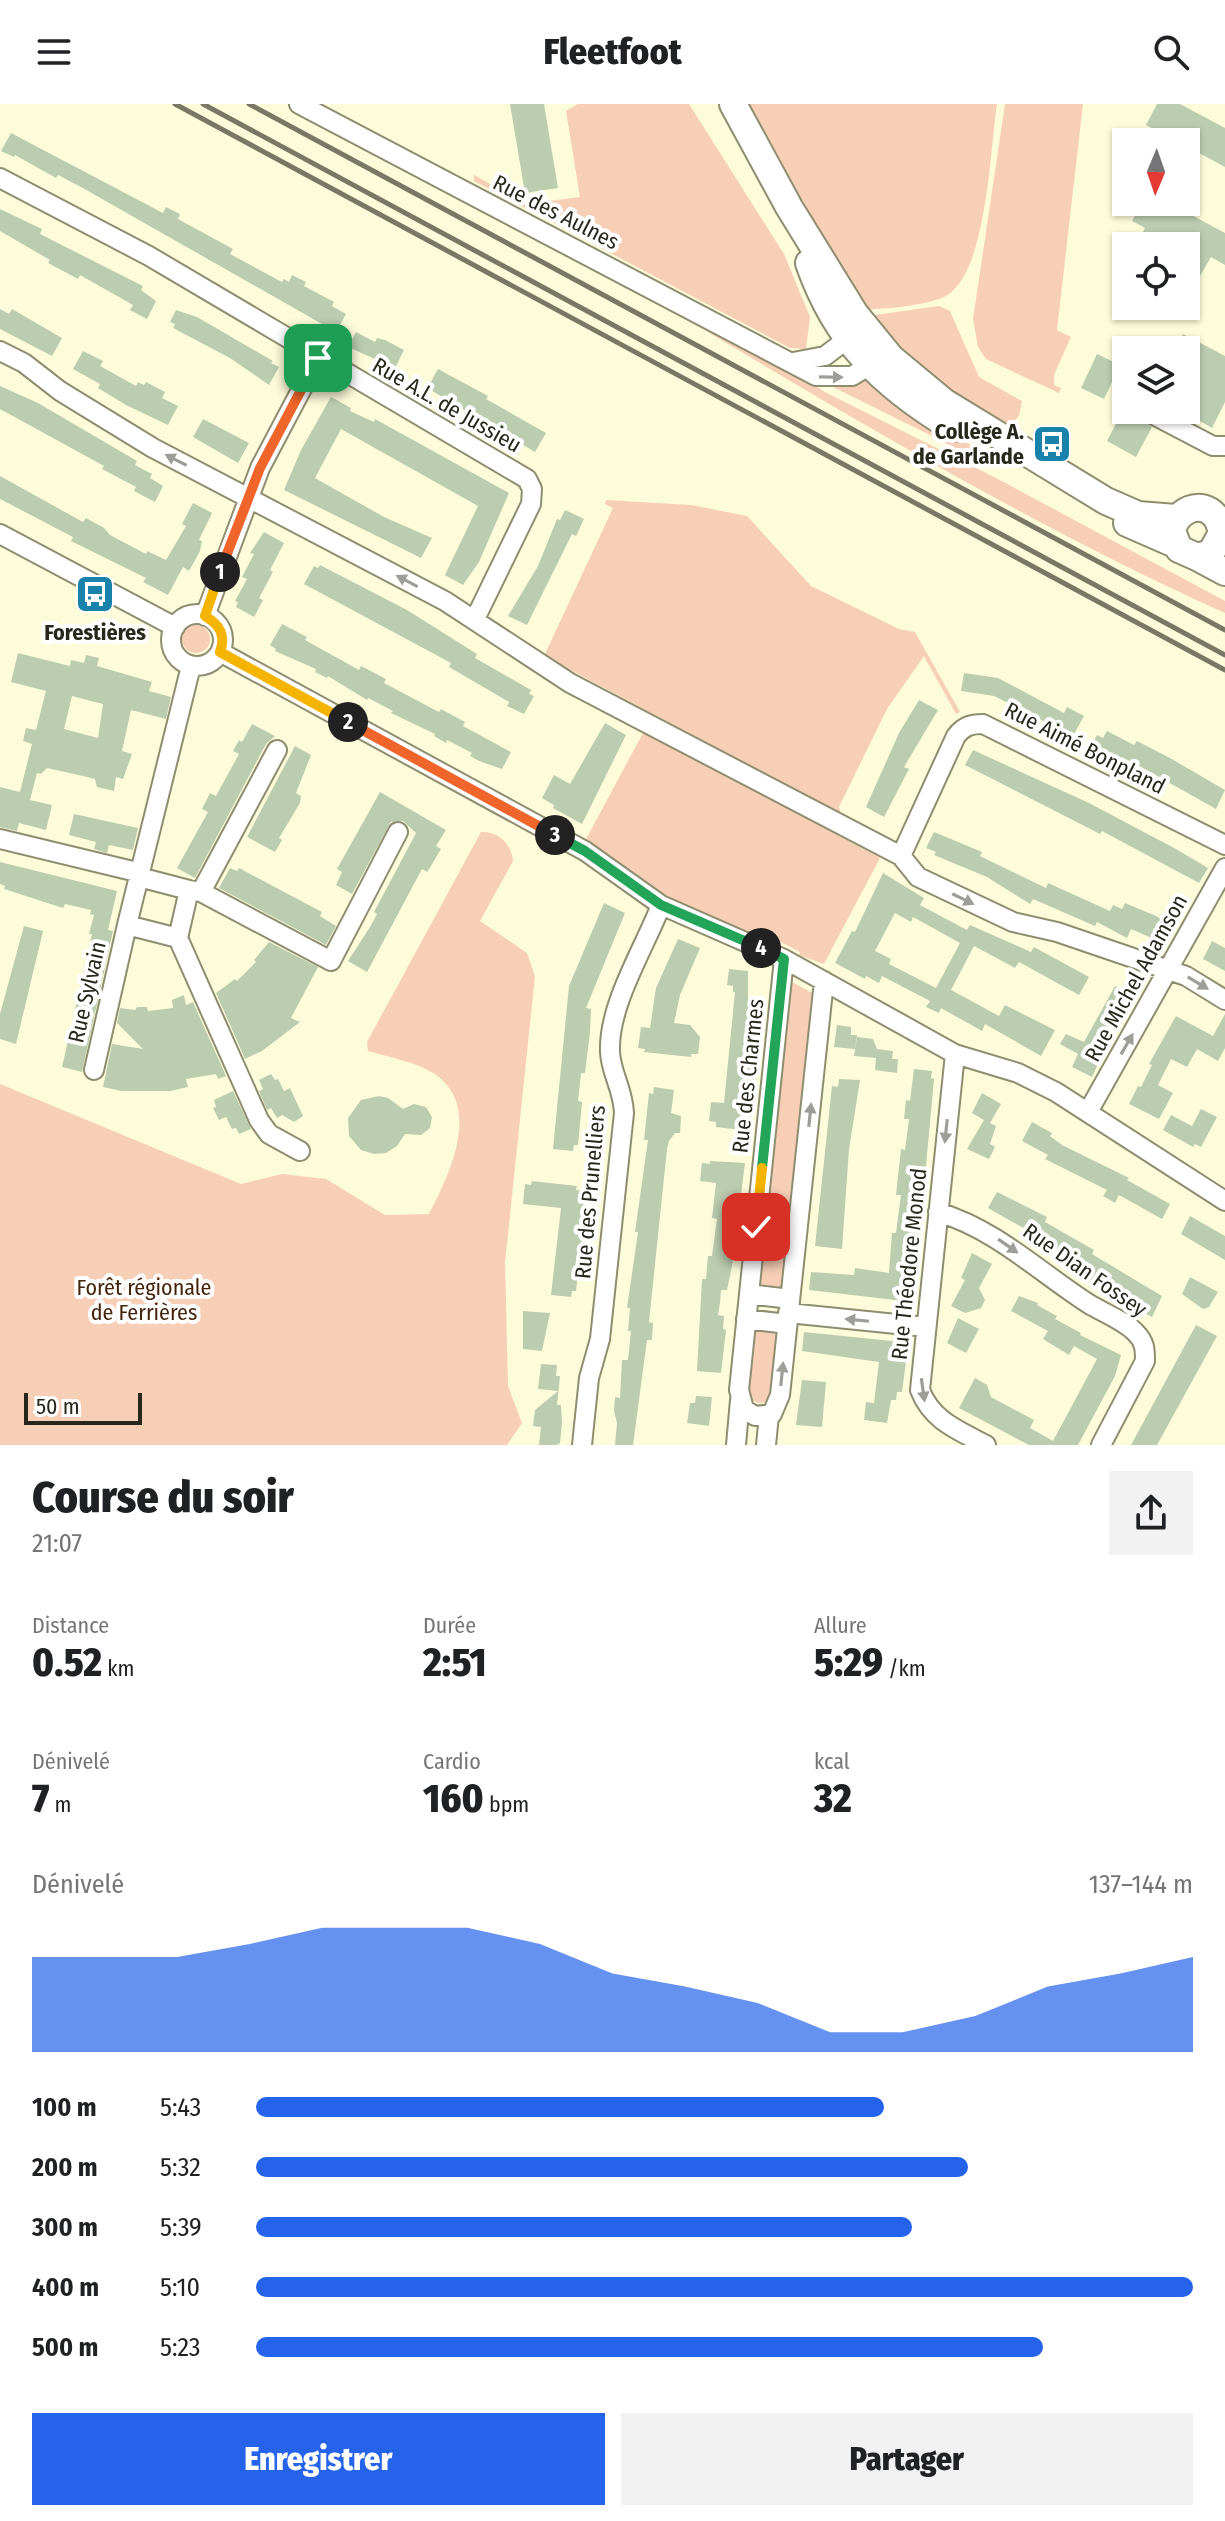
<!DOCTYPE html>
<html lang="fr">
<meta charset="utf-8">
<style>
:root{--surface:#fff;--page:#f2f2f2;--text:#202124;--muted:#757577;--accent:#2563eb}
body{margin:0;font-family:"Fira Sans Condensed",sans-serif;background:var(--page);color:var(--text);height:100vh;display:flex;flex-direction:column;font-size:30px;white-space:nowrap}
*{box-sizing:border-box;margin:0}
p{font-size:26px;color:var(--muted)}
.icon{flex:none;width:44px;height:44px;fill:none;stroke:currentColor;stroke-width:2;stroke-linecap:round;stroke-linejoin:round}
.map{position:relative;height:1341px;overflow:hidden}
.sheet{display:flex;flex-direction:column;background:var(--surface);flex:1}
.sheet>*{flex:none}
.needle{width:52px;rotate:182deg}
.controls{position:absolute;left:1112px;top:24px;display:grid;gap:16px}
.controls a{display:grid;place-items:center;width:88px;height:88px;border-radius:0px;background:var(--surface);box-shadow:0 2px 6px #0004;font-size:40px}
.scale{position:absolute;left:24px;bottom:20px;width:118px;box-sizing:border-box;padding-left:8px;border:4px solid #28271b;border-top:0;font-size:22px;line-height:28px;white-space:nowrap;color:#28271b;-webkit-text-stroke:6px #fff;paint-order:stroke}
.pin{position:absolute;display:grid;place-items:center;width:68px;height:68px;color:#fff;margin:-34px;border-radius:16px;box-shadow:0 4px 12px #0006}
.km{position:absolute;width:40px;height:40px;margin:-20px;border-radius:50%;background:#222;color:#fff;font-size:22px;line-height:40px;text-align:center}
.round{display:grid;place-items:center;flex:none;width:84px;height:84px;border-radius:0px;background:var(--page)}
.head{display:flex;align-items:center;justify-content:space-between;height:136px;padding:0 32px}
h1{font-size:44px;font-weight:800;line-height:60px}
.stats{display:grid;grid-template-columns:repeat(3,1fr);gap:12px;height:136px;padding:8px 32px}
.stats div{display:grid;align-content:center}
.stats b{font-size:40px;font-weight:800}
.stats small{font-size:22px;font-weight:400}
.stats p{font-size:22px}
.chart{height:224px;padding:16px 32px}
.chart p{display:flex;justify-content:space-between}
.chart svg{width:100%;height:144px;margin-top:8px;fill:var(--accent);opacity:.7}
.primary-button{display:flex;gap:16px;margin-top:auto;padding:16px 32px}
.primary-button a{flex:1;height:92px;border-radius:0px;background:var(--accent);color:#fff;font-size:32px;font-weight:800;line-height:92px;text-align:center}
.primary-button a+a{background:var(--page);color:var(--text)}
ul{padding:0 32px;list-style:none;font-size:26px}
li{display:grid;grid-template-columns:128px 96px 1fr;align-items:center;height:60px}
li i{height:20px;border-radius:10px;background:var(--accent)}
header{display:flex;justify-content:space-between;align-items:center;height:104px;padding:0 32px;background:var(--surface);font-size:36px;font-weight:800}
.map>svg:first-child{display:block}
</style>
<header><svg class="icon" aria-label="menu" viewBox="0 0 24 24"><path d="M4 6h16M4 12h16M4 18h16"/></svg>Fleetfoot<svg class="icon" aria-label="search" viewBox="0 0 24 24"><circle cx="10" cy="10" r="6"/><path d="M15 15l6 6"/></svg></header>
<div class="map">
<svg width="1225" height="1341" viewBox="0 0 1225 1341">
<rect width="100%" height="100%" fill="#fdfcda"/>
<!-- green -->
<path fill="#f6cfb6" d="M578 0H689L784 150 810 213 806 245 790 244 474 77V71L526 100 580 93 566 7Z
M749 0H997C990 46 987 163 949 190 934 201 882 206 863 205Z
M1005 0H1083L1057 226 1071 233 1054 271V281L1061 284 1059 289 986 255 978 243 973 215Z
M631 182 815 277V281L823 287 996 374 1225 497V509C1019 416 825 298 631 182Z
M939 202 950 207 979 273 1022 297 1019 312 1012 319H1006L931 277 868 212Z
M860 275 876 278 908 302 974 343 970 351 825 279Z
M606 396 691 401 747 412 811 482 899 525 915 528 960 608 956 610 924 552 887 605 839 703 841 710 563 562 545 550 613 404 605 400Z
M182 535a14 14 0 1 1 28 0a14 14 0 1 1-28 0Z
M644 627 880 754 824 860 799 851 800 848 781 838 779 842 662 792 585 737Z
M481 728C498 727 512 740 513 757L480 817 527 849 535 872 505 1159 508 1282 522 1319 507 1341H0V980L241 1080 282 1070 326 1075 385 1111 429 1110C449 1071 484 1001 433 969 416 958 389 953 368 947L367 938Z
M790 877 818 892 788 1184 754 1180 764 1133 777 975H781L786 936 780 935Z
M750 1222 783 1226 777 1281 769 1297C759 1301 753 1298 746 1292Z"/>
<!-- building -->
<path fill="#bcccaf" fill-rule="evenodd" d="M510 0H544L558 84 525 89Z
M1157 0H1180L1225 24V63L1186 42V38H1178L1146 21Z
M11 29 163 109 166 103 180 110 178 115 233 145 230 150 282 178 284 175 289 178 292 171 306 178 304 182 334 198 332 202 346 210 336 228 81 83 58 71 56 74 15 51 14 53 1 47Z
M1142 98H1167L1225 129V161L1211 153 1200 172 1186 165V142H1136L1145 124 1132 117Z
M0 105 42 125 40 130 143 182 141 186 156 197 147 215 130 206 133 201 80 171 78 175 48 159 50 156 0 127Z
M0 205 9 210 12 205 62 234 52 252 0 225Z
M176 206 197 213 273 257 271 259 279 263 269 281 230 254 173 224 175 220 170 218Z
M356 228 375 238 377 234 385 236 404 246 395 264 348 243Z
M1183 230 1225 252V298L1212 324 1186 309V246H1175Z
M83 247 103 257 100 262 136 282 138 278 144 281 146 278 165 288 162 294 178 302 168 321 126 301 98 284 100 280 73 265Z
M1097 250 1120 261 1104 295 1081 284Z
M438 265 488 292 486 295 546 329 535 348 434 288 428 283Z
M0 282 38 299 137 357 135 361 152 370 150 374 163 382 155 398 134 387 136 383 102 365 104 362 0 305Z
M331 293 351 304 350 307 374 318 375 315 509 389 479 458 463 481 445 471 478 402 341 325 315 374 384 413 432 434 421 454 284 386 301 346Z
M1125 302 1126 306H1139L1140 316 1152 323 1136 353 1107 337Z
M203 315 249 339 238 359 193 333Z
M0 372 83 418 86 414 104 424 110 431 146 450 147 447 166 456 186 422 182 420 193 399 212 409 199 436 202 437 200 447 189 467 183 463 168 491 143 478 146 474 71 437 73 433 0 395Z
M565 406 584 415 576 432 572 430 527 521 508 512 538 462 557 415 560 416Z
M264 428 284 439 270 466 273 468 259 494 263 496 254 513 236 503 238 498 235 497 247 475 242 473 254 450 250 449Z
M320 461 407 506 477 550 475 554 531 586 529 590 534 592 524 610 507 602 509 598 449 563 451 559 304 480 314 462 318 464Z
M282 520 307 533 305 536 359 566 361 562 386 575 384 579 439 608 441 605 465 618 463 622 511 648 502 665 479 657 470 652 472 649 447 636 446 639 434 632 435 630 391 609 393 607 368 594 367 596 328 572 327 574 315 568 316 565 275 547 276 545 270 541Z
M18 549 70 562 71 556 84 559 86 551 99 554 97 562 152 578 149 587 171 593 166 615 131 606 122 647 132 650 123 675 116 673 114 687 97 683 95 675 83 672 47 664 41 670 37 669 30 696 52 701 46 726 19 719 17 727 0 723V683L20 688 32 640 23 637 26 624 36 626 46 587 11 578ZM72 592 103 600 98 634 64 625Z
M964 569 998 574 1064 609 1067 603 1084 612 1074 630 1063 627 994 592 961 587Z
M919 596 938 606 904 663 909 665 884 713 866 703 899 629Z
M605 619 626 631 582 720 553 704 554 701 542 694 554 671 570 680Z
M252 620 275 632 266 640 195 774 177 764 208 708 202 705 210 689 216 692 239 650 233 647 239 636 242 638Z
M1107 627 1134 641 1137 637 1170 654 1225 686 1216 705 1134 659 1121 653 1119 656 1092 641 1097 631 1103 634Z
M295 642 311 651 296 689 301 692 300 699 279 734 282 736 275 748 247 733Z
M973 646 1089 699 1176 745 1208 764 1199 779 1102 727 1100 730 965 661Z
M380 688 446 726 436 742 441 745 431 762 427 768 422 765 367 868 348 857 370 823 377 810 374 808 416 729 403 717 391 718 352 790 336 781 342 768 337 765Z
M74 710 138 724 133 746 109 741 107 749 94 745 96 738 69 731Z
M934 728 982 748 980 752 1046 784 1048 779 1110 807 1113 801 1122 805 1125 799 1156 812 1173 822 1170 833 1163 839 1131 825 1127 834 1097 818 1095 822 1033 795 1030 800 987 773 934 751 936 748 926 744Z
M0 758 117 787 108 826 113 827 82 968 62 963 92 830H89L94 811 90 810 91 806 65 800 63 804 4 785 5 782 0 780Z
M230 764 237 767 239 764 322 808 320 812 336 822 326 841 219 784Z
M883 769 924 794 920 801 967 826 970 821 1031 848 1034 843 1089 873 1079 891 1019 858 1015 864 974 842 951 886 999 912 1005 901 1055 926 1041 952 985 920 982 927 941 904 939 909 926 903 930 897 882 872 879 879 866 872 865 875 835 859 852 827 855 828ZM895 809 911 818 913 813 960 839 936 884 889 860 891 855 875 847Z
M604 799 625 809 586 904 591 905 590 928 585 969H581L578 997 582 998 578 1041H574L573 1047 553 1045 569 882Z
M24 822 43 827 16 940 0 935V910Z
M678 835 700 844 680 891 674 919 690 921 700 933 698 950H691V953L644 948 645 945 638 944 641 923 650 924 656 884Z
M1212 837 1225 844V867L1203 855Z
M269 838 318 863 291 914 300 918 262 947 245 955 216 889 235 875 237 877 256 858 254 856Z
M729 865 748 867V895L753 896 754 922H758L750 1027 716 1023V1018L709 1017 711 998 724 999 735 888H733V882L727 881Z
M1115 882 1132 890 1096 959 1098 960 1092 973 1072 963 1078 950 1060 940 1066 930 1084 938Z
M184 891 186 901 193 898 226 972 218 975 216 970 186 975 188 983 170 987H121L103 983 112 940 143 945 117 919 120 904 135 906 137 903H147L148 907 173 904 172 896Z
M1225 910V944L1218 957 1197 945 1187 963 1171 955 1158 981 1173 989 1159 1015 1129 1000 1138 982 1141 983 1152 961 1149 960 1176 912 1213 932Z
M837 921 851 923V931H857L855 945 834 943Z
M857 933 873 935 877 945 893 947 892 955H898L897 969 875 966 876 954 854 952Z
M914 965 932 967 931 974 934 975 914 1192 905 1191 904 1197 809 1186 811 1168 854 1171 855 1164 889 1169 892 1129H896L901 1091H896L901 1045 905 1046 909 1015H904L906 996 910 997Z
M271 970 275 976 278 975 284 987 290 984 303 1012 294 1018 282 1011 277 1014 271 1004 267 1006 259 987 263 985 259 976Z
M839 975 860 976 849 1045 842 1145 815 1142 832 982 838 983Z
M654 983 674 986 671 1009 681 1012 680 1029H675L669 1037 667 1045 649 1218 653 1219 652 1236H647L633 1341H615L617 1319 614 1307 615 1293 620 1294 622 1256H628L631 1227H628L630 1204H627L638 1128H635L648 1036H644L649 989 653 990Z
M233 987 251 1025 239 1030 236 1024 232 1025 226 1013 219 1016 213 1004 216 1003 214 996Z
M982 989 1001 1000 990 1019 996 1022 990 1040 995 1043 989 1055 967 1045 984 1016 972 1009Z
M379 992 388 994 403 1005 414 1000 426 1003 432 1013 430 1024 421 1031 405 1030 397 1042 386 1049 374 1050 361 1046 349 1032 348 1014 361 996Z
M1201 1005 1217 1013 1201 1043 1195 1040 1193 1043 1163 1026 1171 1011 1192 1022Z
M1032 1018 1052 1029 1050 1032 1062 1041 1129 1074 1127 1076 1170 1100 1162 1115 1119 1091 1115 1099 1103 1092 1107 1086 1045 1055 1048 1051 1022 1037Z
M710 1057 745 1059 732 1162 727 1186H721L720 1199 718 1211 724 1212 723 1225 726 1226 721 1269 697 1267 702 1175H706L708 1152H712L717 1115 712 1114 716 1079 700 1077 702 1059 710 1060Z
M532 1077 577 1082 576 1086 587 1087 576 1187H572L571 1193 551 1191 561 1104 523 1100 525 1080 531 1081Z
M997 1088 1047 1113 1045 1118 1094 1146 1092 1150 1162 1192 1152 1213 1111 1190 1112 1187 1086 1173 1087 1171 1063 1157 1064 1155 1045 1144 1048 1138 988 1104Z
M1190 1112 1225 1132V1156L1181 1130Z
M972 1149 992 1160 979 1184 985 1196 981 1204 965 1209 951 1202 965 1176 961 1174Z
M1190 1173 1218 1188 1209 1203 1203 1205 1182 1190Z
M1019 1192 1038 1199 1037 1201 1057 1212 1055 1215 1081 1229 1080 1231 1121 1251 1115 1272 1078 1341H1029L959 1304 975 1274 987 1281 991 1293 1034 1316 1030 1324 1053 1337 1097 1255 1074 1242 1069 1251 1043 1235 1048 1227 1011 1207Z
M523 1207 550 1209 542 1247 523 1245Z
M958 1214 979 1225 966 1249 947 1239Z
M1196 1221 1217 1232 1157 1341H1131Z
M804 1228 902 1238V1241L908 1242 902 1288H897L896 1296H891L887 1319 864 1316 866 1298 874 1299 879 1258 802 1247Z
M541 1260 557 1261 556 1272H560L557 1301H561L562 1318 560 1339 557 1341H539L541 1323 533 1322 535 1306 558 1287 538 1285Z
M802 1276 826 1278 822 1323 796 1321Z
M696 1292 712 1293 709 1322 687 1319 690 1299H695Z"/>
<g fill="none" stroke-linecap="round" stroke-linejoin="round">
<!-- street casing -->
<g stroke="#8f8d6f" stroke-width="22">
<path id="street" d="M299 0 816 272H852L870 261
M0 74 149 152 527 375 532 385 531 400 475 515
M0 247 24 259 60 287 153 344 445 497 570 579 901 752 918 773 1013 818 1057 828 1186 872 1225 896
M793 258 825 252 846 236
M1150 309 1213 342H1225
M0 430 175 523
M171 536a26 26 0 1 1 52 0a26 26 0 1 1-52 0Z
M205 512 260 364 318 254
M220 548 585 747 661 801 784 855 955 950 1018 969 1056 988 1225 1097
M0 735 141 769
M901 752 956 632C964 622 971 620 983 620L1225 741
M139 773 189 786 178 834 127 821 191 562
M189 786 201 788 331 857 398 728
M201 788 277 646
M178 834 259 1016 269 1030 300 1047
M784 855 739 1286 744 1305 755 1312 772 1310 780 1291 824 877
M955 950 920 1286C932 1317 958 1326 986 1341
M94 966 127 821
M1088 1008 1225 764
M938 1108C997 1126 1039 1168 1089 1200 1104 1209 1125 1217 1136 1229 1145 1238 1145 1246 1145 1257L1101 1341
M749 1190 790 1195
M788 1209 926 1223
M746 1215 787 1220
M582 1341 589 1274 600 1235 624 1009C623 984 611 970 610 948 608 901 644 845 661 801
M736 1341 740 1296
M766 1341 769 1311"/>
</g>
<!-- secondary casing -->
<g stroke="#8f8d6f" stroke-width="30">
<path id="secondary" d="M733 0 789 103 855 210 891 254 944 298 1106 397 1138 411 1176 414
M809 159C836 237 883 282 953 324
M1127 419 1175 440
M1222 429 1211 449 1197 453 1179 445 1172 427C1176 407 1201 394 1216 413 1221 420 1221 429 1225 437
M1197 453 1225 468"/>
</g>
<!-- street -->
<use href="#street" stroke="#fff" stroke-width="18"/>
<!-- secondary -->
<use href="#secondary" stroke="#fff" stroke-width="26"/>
<!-- rail -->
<path stroke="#797864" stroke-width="5" d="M175 0 1225 566
M203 0 1225 551
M249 0 1225 526"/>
</g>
<!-- one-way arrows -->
<defs><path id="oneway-solid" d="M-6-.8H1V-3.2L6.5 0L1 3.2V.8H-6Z" transform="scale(2)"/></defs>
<g fill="#9e9e98">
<use href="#oneway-solid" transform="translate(831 273) rotate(1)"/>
<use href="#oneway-solid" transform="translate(176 356) rotate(-153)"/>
<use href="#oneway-solid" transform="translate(407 477) rotate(-152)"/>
<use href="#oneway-solid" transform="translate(963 795) rotate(26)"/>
<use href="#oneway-solid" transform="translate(1198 879) rotate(31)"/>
<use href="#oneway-solid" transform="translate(1127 940) rotate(-60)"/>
<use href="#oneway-solid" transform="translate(810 1011) rotate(-84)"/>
<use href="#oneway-solid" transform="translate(946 1027) rotate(96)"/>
<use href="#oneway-solid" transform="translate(1008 1142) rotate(35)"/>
<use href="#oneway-solid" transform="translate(857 1216) rotate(-174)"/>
<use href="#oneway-solid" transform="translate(782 1270) rotate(-84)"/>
<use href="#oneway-solid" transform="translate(923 1286) rotate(82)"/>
</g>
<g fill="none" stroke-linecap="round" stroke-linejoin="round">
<!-- split-1 casing -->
<g stroke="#fff" stroke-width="16">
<path id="split-1" d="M220 468 260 364 318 254"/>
</g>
<!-- split-2 casing -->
<g stroke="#fff" stroke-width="16">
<path id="split-2" d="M220 468 205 512C220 521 226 531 220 548L348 618"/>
</g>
<!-- split-3 casing -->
<g stroke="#fff" stroke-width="16">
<path id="split-3" d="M348 618 555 731"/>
</g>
<!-- split-4 casing -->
<g stroke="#fff" stroke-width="16">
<path id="split-4" d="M555 731 585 747 661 801 761 844"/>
</g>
<!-- split-5 casing -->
<g stroke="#fff" stroke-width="16">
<path id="split-5" d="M761 844 784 855 762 1064"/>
</g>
<!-- split-6 casing -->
<g stroke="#fff" stroke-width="16">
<path id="split-6" d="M756 1123 762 1064"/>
</g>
<!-- split-1 -->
<use href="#split-1" stroke="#f0652b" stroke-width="10"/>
<!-- split-2 -->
<use href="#split-2" stroke="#f5b400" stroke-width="10"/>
<!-- split-3 -->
<use href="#split-3" stroke="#f0652b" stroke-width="10"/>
<!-- split-4 -->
<use href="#split-4" stroke="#22a559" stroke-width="10"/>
<!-- split-5 -->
<use href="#split-5" stroke="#22a559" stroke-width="10"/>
<!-- split-6 -->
<use href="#split-6" stroke="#f5b400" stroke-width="10"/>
</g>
<!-- icons -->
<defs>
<g id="bus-square" transform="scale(2)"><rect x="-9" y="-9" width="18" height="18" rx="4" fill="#1982ab" stroke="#fff"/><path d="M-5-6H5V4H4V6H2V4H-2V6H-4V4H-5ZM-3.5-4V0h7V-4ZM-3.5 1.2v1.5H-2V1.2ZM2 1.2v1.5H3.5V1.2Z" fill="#fff"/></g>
</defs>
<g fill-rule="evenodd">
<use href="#bus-square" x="1052" y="340"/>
<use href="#bus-square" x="95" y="490"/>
</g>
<g text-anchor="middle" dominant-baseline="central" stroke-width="8" stroke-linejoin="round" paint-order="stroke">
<!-- street labels -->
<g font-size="22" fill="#28271b" stroke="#fff">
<text transform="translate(556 108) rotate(27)">Rue des Aulnes</text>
<text transform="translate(447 301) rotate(30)">Rue A.L. de Jussieu</text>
<text transform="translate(1085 644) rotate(27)">Rue Aimé Bonpland</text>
<text transform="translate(1136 874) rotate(-61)">Rue Michel Adamson</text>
<text transform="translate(87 888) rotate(-77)">Rue Sylvain</text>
<text transform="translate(748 972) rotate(-84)">Rue des Charmes</text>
<text transform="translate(590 1088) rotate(-85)">Rue des Prunelliers</text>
<text transform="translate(909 1160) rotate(-84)">Rue Théodore Monod</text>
<text transform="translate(1085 1166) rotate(35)">Rue Dian Fossey</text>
</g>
<!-- poi labels -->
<g font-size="22" font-weight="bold" fill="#28271b" stroke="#fff" text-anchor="end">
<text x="1024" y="327">Collège A.<tspan x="1024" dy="25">de Garlande</tspan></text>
<text x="95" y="528" text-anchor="middle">Forestières</text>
</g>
<!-- park labels -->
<g font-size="22" fill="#43230a" stroke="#fff">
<text x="144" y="1183">Forêt régionale<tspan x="144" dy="25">de Ferrières</tspan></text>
</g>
</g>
</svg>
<div class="controls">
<a><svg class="needle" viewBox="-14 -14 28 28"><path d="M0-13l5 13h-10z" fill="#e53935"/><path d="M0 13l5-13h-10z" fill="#757577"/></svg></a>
<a><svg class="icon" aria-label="locate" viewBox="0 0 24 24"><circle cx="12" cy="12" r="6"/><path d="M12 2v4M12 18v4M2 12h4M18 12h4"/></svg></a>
<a><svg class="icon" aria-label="layers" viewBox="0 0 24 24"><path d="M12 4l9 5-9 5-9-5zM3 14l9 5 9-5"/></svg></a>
</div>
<div class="scale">50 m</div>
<div class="pin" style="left:318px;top:254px;background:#1e9e55"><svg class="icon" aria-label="arrive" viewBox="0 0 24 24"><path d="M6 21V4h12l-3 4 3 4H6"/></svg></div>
<div class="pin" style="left:756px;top:1123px;background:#d93025"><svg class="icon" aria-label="check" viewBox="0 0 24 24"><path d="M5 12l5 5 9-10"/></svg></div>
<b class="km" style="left:220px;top:468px">1</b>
<b class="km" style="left:348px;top:618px">2</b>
<b class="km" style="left:555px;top:731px">3</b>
<b class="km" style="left:761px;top:844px">4</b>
</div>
<section class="sheet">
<div class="head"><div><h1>Course du soir</h1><p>21:07</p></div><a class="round"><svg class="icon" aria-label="share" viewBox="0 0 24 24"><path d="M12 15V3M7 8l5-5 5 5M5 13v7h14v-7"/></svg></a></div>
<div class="stats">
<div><p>Distance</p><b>0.52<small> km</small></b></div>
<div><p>Durée</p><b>2:51</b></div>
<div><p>Allure</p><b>5:29<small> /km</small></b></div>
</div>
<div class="stats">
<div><p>Dénivelé</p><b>7<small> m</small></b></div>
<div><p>Cardio</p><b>160<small> bpm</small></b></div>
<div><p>kcal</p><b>32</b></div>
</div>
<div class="chart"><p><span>Dénivelé</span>137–144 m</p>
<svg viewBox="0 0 160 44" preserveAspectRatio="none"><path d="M0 44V15L10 15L20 15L30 11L40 6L50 6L60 6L70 11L80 20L90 24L100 29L110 38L120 38L130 33L140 24L150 20L160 15V44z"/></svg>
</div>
<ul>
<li><b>100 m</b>5:43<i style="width:67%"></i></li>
<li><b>200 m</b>5:32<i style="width:76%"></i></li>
<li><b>300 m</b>5:39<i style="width:70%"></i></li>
<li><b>400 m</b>5:10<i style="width:100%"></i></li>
<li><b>500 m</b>5:23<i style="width:84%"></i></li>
</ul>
<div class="primary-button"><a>Enregistrer</a><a>Partager</a></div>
</section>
